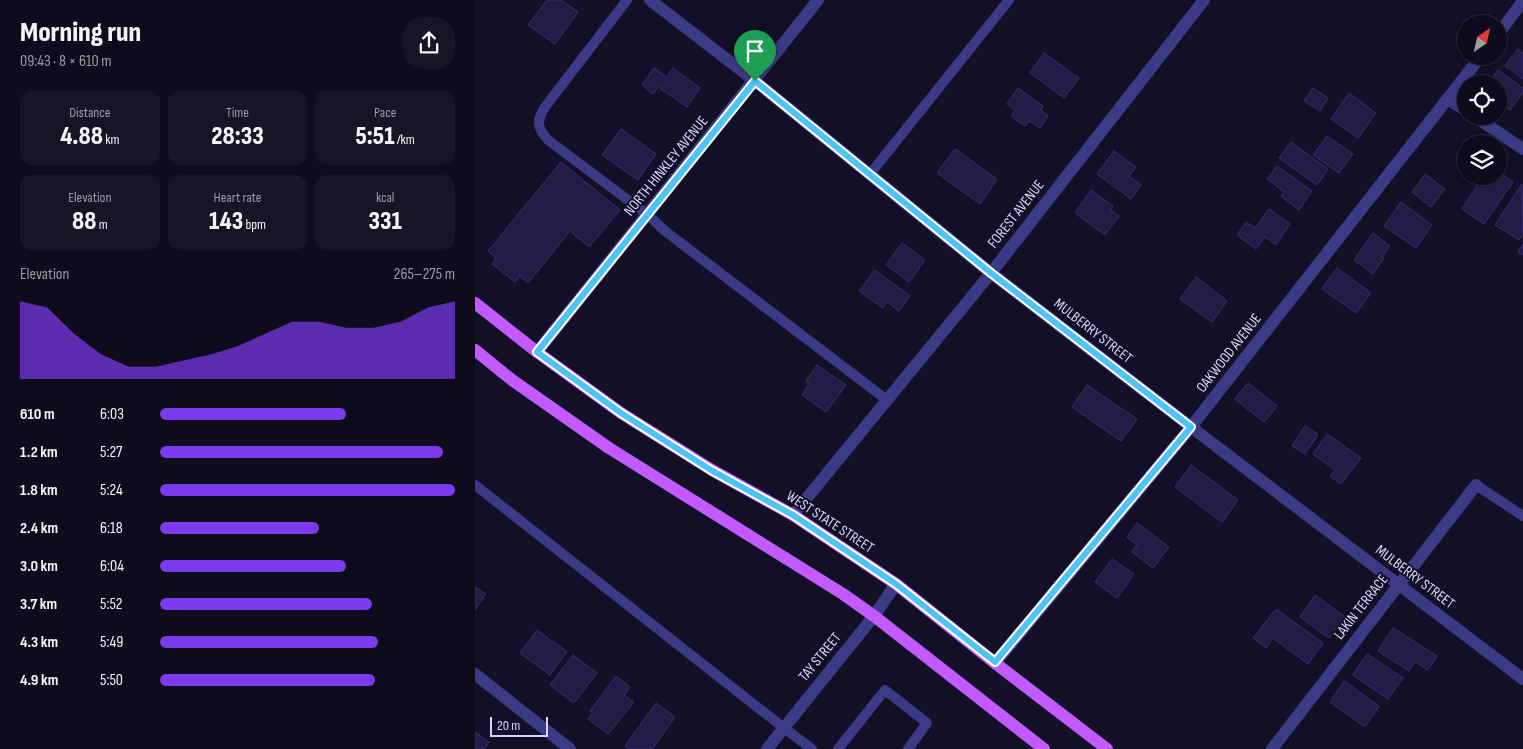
<!DOCTYPE html>
<meta charset="utf-8">
<style>
:root{--surface:#0e0b1c;--page:#171425;--text:#f1f3f6;--muted:#9b9ba3;--line:#2e2b3b;--accent:#7c3aed}
body{margin:0;font-family:"Sofia Sans Condensed",sans-serif;background:var(--page);color:var(--text);height:100vh;display:flex;flex-direction:column;font-size:19px;white-space:nowrap}
*{box-sizing:border-box;margin:0}
p{font-size:16px;color:var(--muted)}
.icon{flex:none;width:28px;height:28px;fill:none;stroke:currentColor;stroke-width:2;stroke-linecap:round;stroke-linejoin:round}
.map{position:relative;flex:1;overflow:hidden}
.panel{display:flex;flex-direction:column;background:var(--surface);width:475px}
.panel>*{flex:none}
.needle{width:32px;rotate:34deg}
.controls{position:absolute;left:982px;top:15px;display:grid;gap:10px}
.controls a{display:grid;place-items:center;width:50px;height:50px;border-radius:50%;background:var(--surface);box-shadow:0 1px 4px #0004,0 0 0 1px var(--line);font-size:25px}
.scale{position:absolute;left:15px;bottom:12px;width:58px;box-sizing:border-box;padding-left:5px;border:2px solid #d9d4ff;border-top:0;font-size:14px;line-height:18px;white-space:nowrap;color:#d9d4ff;-webkit-text-stroke:4px #130f26;paint-order:stroke}
.pin{position:absolute;display:grid;place-items:center;width:42px;height:42px;color:#fff;margin:-51px -21px;border-radius:50% 50% 50% 0;rotate:-45deg;box-shadow:0 0 5px #0007}
.pin .icon{rotate:45deg}
.round{display:grid;place-items:center;flex:none;width:52px;height:52px;border-radius:20px;background:var(--page)}
.summary{display:flex;align-items:center;justify-content:space-between;height:85px;padding:0 20px}
h1{font-size:28px;font-weight:800;line-height:38px}
.metrics{display:grid;grid-template-columns:repeat(3,1fr);gap:8px;height:85px;padding:5px 20px}
.metrics div{display:grid;align-content:center;border-radius:12px;background:var(--page);text-align:center}
.metrics b{font-size:25px;font-weight:800}
.metrics small{font-size:14px;font-weight:400}
.metrics p{font-size:14px}
.chart{height:140px;padding:10px 20px}
.chart p{display:flex;justify-content:space-between}
.chart svg{width:100%;height:90px;margin-top:5px;fill:var(--accent);opacity:.7}
ul{padding:0 20px;list-style:none;font-size:16px}
li{display:grid;grid-template-columns:80px 60px 1fr;align-items:center;height:38px}
li i{height:12px;border-radius:6px;background:var(--accent)}
main{display:flex;flex:1;min-height:0}
.map>svg:first-child{display:block}
</style>
<main>
<section class="panel">
<div class="summary"><div><h1>Morning run</h1><p>09:43 · 8 × 610 m</p></div><a class="round"><svg class="icon" aria-label="share" viewBox="0 0 24 24"><path d="M12 15V3M7 8l5-5 5 5M5 13v7h14v-7"/></svg></a></div>
<div class="metrics">
<div><p>Distance</p><b>4.88<small> km</small></b></div>
<div><p>Time</p><b>28:33</b></div>
<div><p>Pace</p><b>5:51<small> /km</small></b></div>
</div>
<div class="metrics">
<div><p>Elevation</p><b>88<small> m</small></b></div>
<div><p>Heart rate</p><b>143<small> bpm</small></b></div>
<div><p>kcal</p><b>331</b></div>
</div>
<div class="chart"><p><span>Elevation</span>265–275 m</p>
<svg viewBox="0 0 160 44" preserveAspectRatio="none"><path d="M0 44V6L10 9L20 22L30 32L40 38L50 38L60 35L70 32L80 28L90 22L100 16L110 16L120 19L130 19L140 16L150 9L160 6V44z"/></svg>
</div>
<ul>
<li><b>610 m</b>6:03<i style="width:63%"></i></li>
<li><b>1.2 km</b>5:27<i style="width:96%"></i></li>
<li><b>1.8 km</b>5:24<i style="width:100%"></i></li>
<li><b>2.4 km</b>6:18<i style="width:54%"></i></li>
<li><b>3.0 km</b>6:04<i style="width:63%"></i></li>
<li><b>3.7 km</b>5:52<i style="width:72%"></i></li>
<li><b>4.3 km</b>5:49<i style="width:74%"></i></li>
<li><b>4.9 km</b>5:50<i style="width:73%"></i></li>
</ul>
</section>
<div class="map">
<svg width="1048" height="749" viewBox="0 0 1048 749">
<rect width="100%" height="100%" fill="#130f26"/>
<!-- building -->
<path fill="#241b47" stroke="#3b2d73" d="M72 0H86L103 12 80 44 53 25Z
M1043 49 1048 53V79L1030 66Z
M569 53 604 78 589 98 555 73Z
M179 68 192 77 198 68 225 88 212 107 183 87 178 94 167 85Z
M1023 70 1048 88V93L1035 110 1024 102V84H1013Z
M543 88 568 106 566 110 573 116 565 128 554 121 550 126 536 116 540 110 532 104Z
M838 88 853 98 845 111 829 101Z
M874 93 901 113 883 138 856 119Z
M146 129 181 154 163 180 127 155Z
M852 136 878 154 864 173 838 155Z
M816 142 853 169 842 185 804 158Z
M480 149 522 179 505 204 462 173Z
M639 151 661 167 654 176 666 185 656 199 622 174Z
M86 162 145 210 114 247 95 231 53 283 45 276 40 282 17 264 21 258 13 251Z
M802 166 837 191 824 210 806 196 809 192 792 179Z
M1024 172 1038 182 1009 224 987 209 1009 176H1024Z
M950 174 970 189 956 207 937 192Z
M1047 184 1048 234 1044 240 1020 225Z
M616 190 638 206 636 210 644 216 630 235 600 213Z
M926 202 957 225 941 248 909 226Z
M794 209 815 224 801 245 790 237 781 249 762 235 771 222 780 228Z
M898 233 915 246 907 257 909 258 898 274 879 260Z
M427 243 450 260 434 282 411 265Z
M1048 244V255L1043 252Z
M862 268 896 293 881 313 847 289Z
M400 270 435 296 424 311 412 302 408 308 384 291Z
M721 277 752 301 737 322 705 299Z
M342 365 371 385 351 412 327 395 334 384 331 381Z
M773 383 802 406 789 422 760 399Z
M612 385 662 419 646 441 597 407Z
M830 426 843 434 830 454 817 446Z
M852 434 886 458 866 484 855 476 860 470 838 454Z
M716 465 763 500 747 522 700 487Z
M662 523 694 547 678 568 657 552 662 545 652 537Z
M637 559 659 574 642 598 620 582Z
M0 587 11 594 0 610Z
M840 595 870 617 854 638 825 617Z
M801 609 848 643 833 664 798 638 791 648 778 638Z
M918 628 962 656 953 670 940 662 934 671 903 651Z
M62 630 92 652 75 675 45 653Z
M892 654 928 678 913 699 878 675Z
M98 655 122 673 99 703 75 685Z
M141 676 155 687 149 695 159 702 133 734 113 719 118 712 115 711Z
M869 681 904 706 890 727 855 702Z
M181 703 200 717 177 749H154L150 746Z
M0 732 14 742 9 749H0Z"/>
<g fill="none" stroke-linecap="round" stroke-linejoin="round">
<!-- lane -->
<path stroke="#3d3a85" stroke-width="10" d="M152 0 70 107C61 121 62 128 73 140L173 215 190 231 412 400
M395 174 534 0
M0 485 309 728 337 749
M1001 485 1048 516
M363 749 410 690 452 723 433 749"/>
<!-- street -->
<path stroke="#3d3a85" stroke-width="12" d="M175 0 280 81 516 273 716 427 1048 679
M1024 33 1048 1
M973 99 991 111
M999 116 1048 149
M62 352 343 0
M318 515 516 273 729 0
M520 663 716 427 1006 56
M0 674 95 749
M292 749 399 616 421 584
M797 749 1001 485"/>
<!-- primary -->
<path stroke="#c25bff" stroke-width="12" d="M0 303 62 352 146 413 237 470 318 515 421 584 520 663 632 749
M0 350 37 380 134 448 368 594 399 616 569 749"/>
</g>
<g fill="none" stroke-linecap="round" stroke-linejoin="round">
<!-- route casing -->
<g stroke="#fff" stroke-width="10">
<path id="route" d="M280 81 516 273 716 427 520 662 421 584 318 515 236 470 146 413 62 352Z"/>
</g>
<!-- route -->
<use href="#route" stroke="#4fc3f7" stroke-width="6"/>
</g>
<g text-anchor="middle" dominant-baseline="central" stroke-width="4" stroke-linejoin="round" paint-order="stroke">
<!-- street labels -->
<g font-size="15" fill="#d9d4ff" stroke="#130f26">
<text transform="translate(191 166) rotate(-51)">NORTH HINKLEY AVENUE</text>
<text transform="translate(541 214) rotate(-52)">FOREST AVENUE</text>
<text transform="translate(618 331) rotate(38)">MULBERRY STREET</text>
<text transform="translate(754 353) rotate(-52)">OAKWOOD AVENUE</text>
<text transform="translate(355 522) rotate(33)">WEST STATE STREET</text>
<text transform="translate(940 577) rotate(37)">MULBERRY STREET</text>
<text transform="translate(886 607) rotate(-52)">LAKIN TERRACE</text>
<text transform="translate(345 657) rotate(-51)">TAY STREET</text>
</g>
</g>
</svg>
<div class="controls">
<a><svg class="needle" viewBox="-14 -14 28 28"><path d="M0-13l5 13h-10z" fill="#e53935"/><path d="M0 13l5-13h-10z" fill="#9b9ba3"/></svg></a>
<a><svg class="icon" aria-label="locate" viewBox="0 0 24 24"><circle cx="12" cy="12" r="6"/><path d="M12 2v4M12 18v4M2 12h4M18 12h4"/></svg></a>
<a><svg class="icon" aria-label="layers" viewBox="0 0 24 24"><path d="M12 4l9 5-9 5-9-5zM3 14l9 5 9-5"/></svg></a>
</div>
<div class="scale">20 m</div>
<div class="pin" style="left:280px;top:81px;background:#1e9e55"><svg class="icon" aria-label="arrive" viewBox="0 0 24 24"><path d="M6 21V4h12l-3 4 3 4H6"/></svg></div>
</div>
</main>
